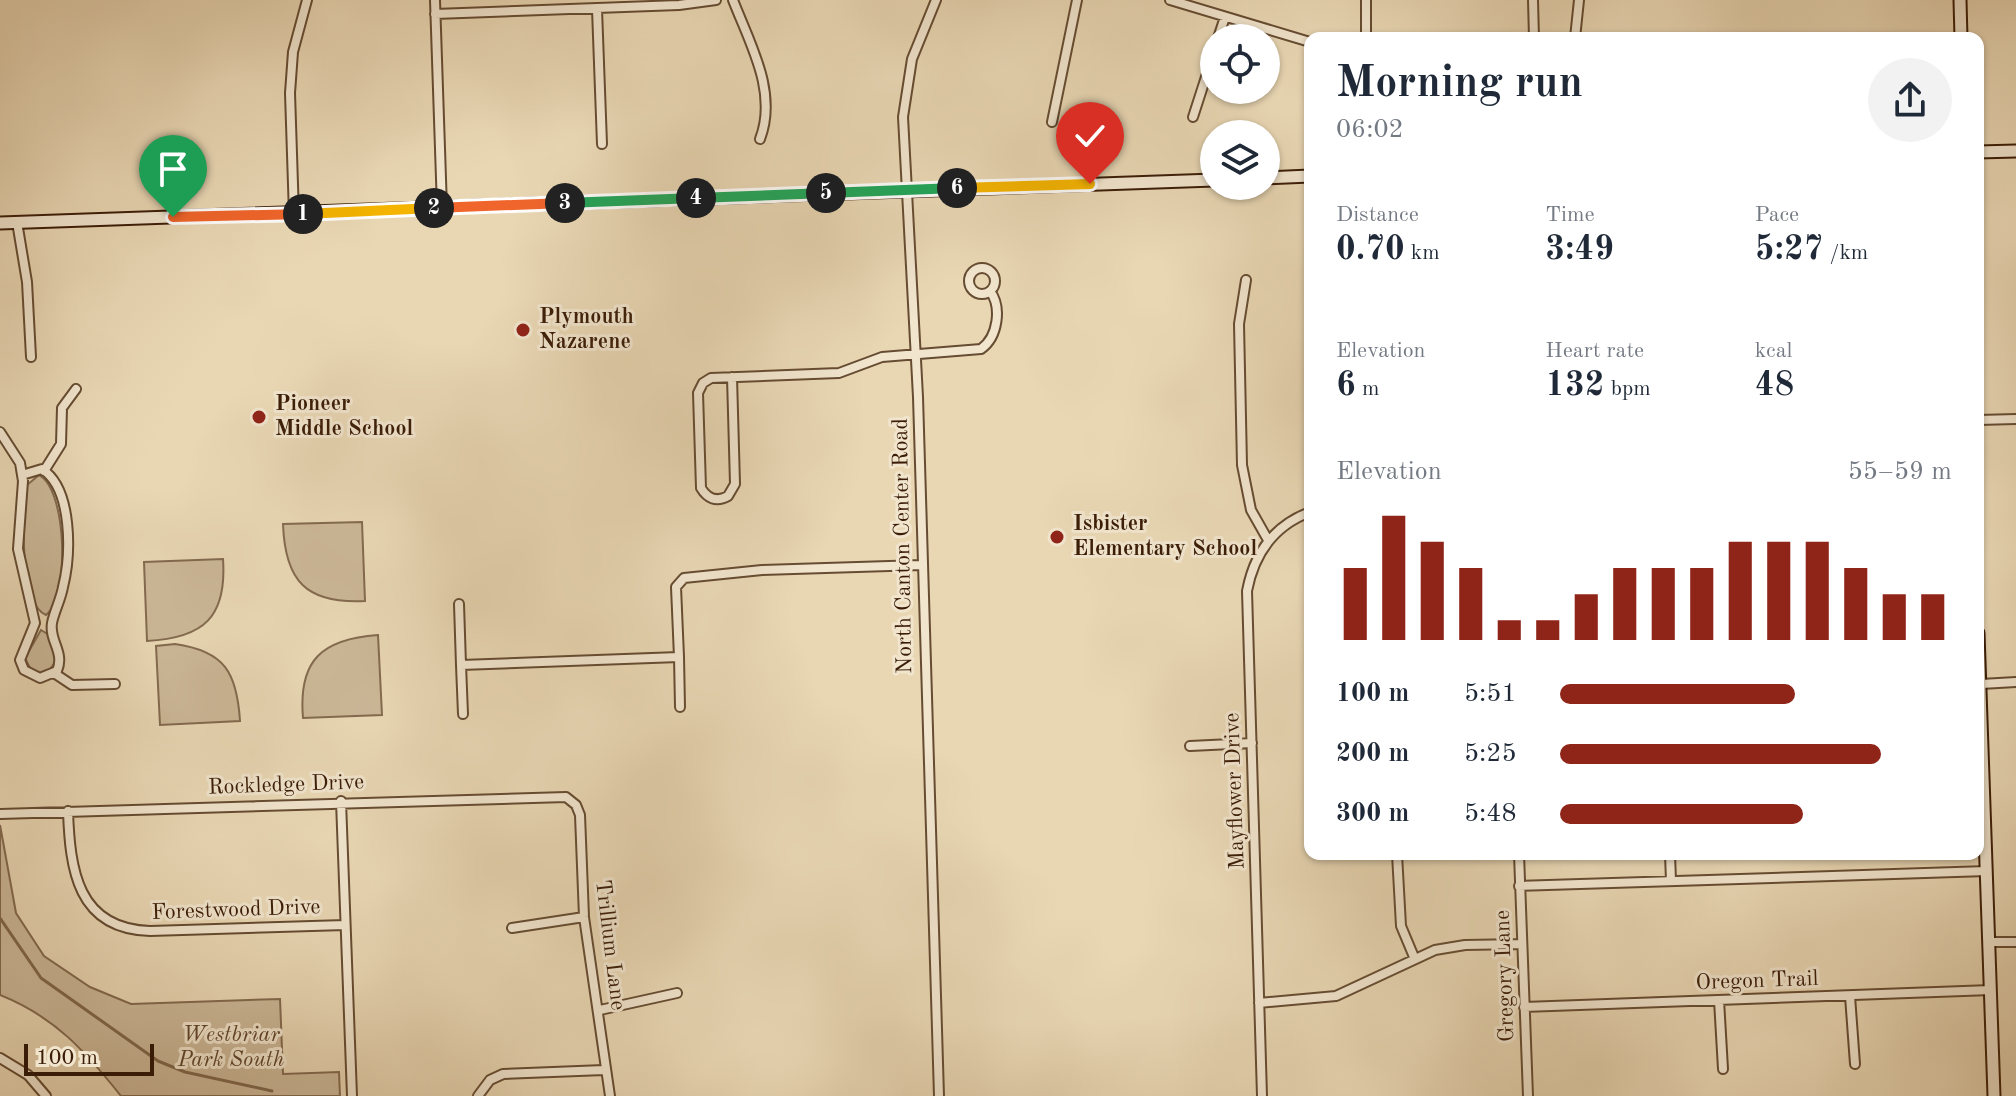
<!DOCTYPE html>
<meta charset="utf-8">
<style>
:root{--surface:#fff;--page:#f2f2f3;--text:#1f2937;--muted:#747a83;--accent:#8f2418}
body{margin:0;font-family:"Old Standard TT",serif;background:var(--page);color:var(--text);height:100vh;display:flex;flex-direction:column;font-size:30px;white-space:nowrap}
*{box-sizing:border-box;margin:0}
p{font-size:26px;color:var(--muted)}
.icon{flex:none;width:44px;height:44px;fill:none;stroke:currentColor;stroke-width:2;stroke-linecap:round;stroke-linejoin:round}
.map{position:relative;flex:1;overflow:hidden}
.details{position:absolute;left:1304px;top:32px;width:680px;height:828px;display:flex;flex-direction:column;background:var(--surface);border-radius:16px;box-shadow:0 2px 6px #0004}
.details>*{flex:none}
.controls{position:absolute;left:1200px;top:24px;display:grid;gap:16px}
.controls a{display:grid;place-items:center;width:80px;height:80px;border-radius:50%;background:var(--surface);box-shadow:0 2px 6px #0004;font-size:40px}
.scale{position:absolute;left:24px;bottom:20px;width:130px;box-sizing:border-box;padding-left:8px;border:4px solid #3b1d07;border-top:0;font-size:22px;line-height:28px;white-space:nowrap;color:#3b1d07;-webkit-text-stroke:6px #f1e5ce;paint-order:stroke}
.pin{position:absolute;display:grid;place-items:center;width:68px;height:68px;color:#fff;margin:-82px -34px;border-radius:50% 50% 50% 0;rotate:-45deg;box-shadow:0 0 8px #0007}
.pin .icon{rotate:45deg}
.km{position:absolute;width:40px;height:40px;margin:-20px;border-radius:50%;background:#222;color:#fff;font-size:22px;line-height:40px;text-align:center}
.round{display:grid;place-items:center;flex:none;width:84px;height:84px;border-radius:42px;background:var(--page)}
.head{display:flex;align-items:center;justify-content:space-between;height:136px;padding:0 32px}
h1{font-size:44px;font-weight:700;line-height:60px}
.metrics{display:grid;grid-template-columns:repeat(3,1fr);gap:12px;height:136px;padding:8px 32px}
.metrics div{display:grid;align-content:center}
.metrics b{font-size:34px;font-weight:700}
.metrics small{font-size:22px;font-weight:400}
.metrics p{font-size:22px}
.chart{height:224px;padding:16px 32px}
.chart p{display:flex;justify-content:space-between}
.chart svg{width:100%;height:144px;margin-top:8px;stroke:var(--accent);stroke-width:6}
ul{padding:0 32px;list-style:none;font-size:26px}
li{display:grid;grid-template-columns:128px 96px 1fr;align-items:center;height:60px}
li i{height:20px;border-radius:10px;background:var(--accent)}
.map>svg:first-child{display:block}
</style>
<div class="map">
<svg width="2016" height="1096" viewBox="0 0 2016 1096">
<rect width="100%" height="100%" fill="#e9d7b4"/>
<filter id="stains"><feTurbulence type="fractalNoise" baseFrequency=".0025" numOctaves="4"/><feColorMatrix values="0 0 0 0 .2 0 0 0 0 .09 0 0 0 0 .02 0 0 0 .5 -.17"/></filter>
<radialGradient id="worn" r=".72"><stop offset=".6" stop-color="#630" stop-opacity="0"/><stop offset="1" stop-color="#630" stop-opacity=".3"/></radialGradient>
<!-- green -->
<path fill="#cbb797" stroke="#836a4f" stroke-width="2" d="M39 475C67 489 70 597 46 615 19 604 22 511 27 485Z
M362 522 365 601C306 604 285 581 283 524Z
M223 559C227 617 204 638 147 641L144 562Z
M41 630 49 635 56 661 50 669 39 673 30 668 25 658Z
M378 635 382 715 303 718C298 660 322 639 378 635Z
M175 644C225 651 237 673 240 721L160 725 156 646Z
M0 825 16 913 44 956 90 987 131 1004 280 999 283 1074 339 1072 340 1096H121C85 1051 55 1017 0 995Z"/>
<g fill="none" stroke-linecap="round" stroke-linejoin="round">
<!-- stream -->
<path stroke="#80674b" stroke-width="3" d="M0 918 41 978 158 1061 185 1072 272 1091"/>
<!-- street casing -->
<g stroke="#664c32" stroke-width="12">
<path id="street" d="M435 0 442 208
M733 0C750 44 778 92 760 139
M936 0 912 59 903 117 918 397 939 1096
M1170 0 1310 42
M1366 0V38
M1533 0 1534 38
M597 9 602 144
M435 14 679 5 716 0
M1218 38 1225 17
M1575 38 1579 0
M1193 117 1214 52
M1052 122 1077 0
M294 215 290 93 293 52 307 0
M17 222 27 282 31 357
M969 281a13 13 0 1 1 26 0a13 13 0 1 1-26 0Z
M1246 280 1239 324 1242 465 1251 510 1268 540
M732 377 735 484 728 496C716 503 707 498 701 488L698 393 703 383 711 378 839 373 882 357 981 349C998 337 1002 307 990 291
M1978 420 2016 419
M0 432 20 463 23 481 18 549 35 623 20 660 24 670 40 678 57 671C65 652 49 641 52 623 54 612 61 599 63 587 71 555 73 489 42 469L22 475
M44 471 61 444 62 408 76 389
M459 604 461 665 679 657 676 587 684 578 762 570 921 565
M679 657 680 707
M461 665 463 714
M54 673 72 685 115 684
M1981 684 2016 682
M1190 746 1252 743
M341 801 352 1096
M68 811C70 869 77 929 150 931L345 925
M0 814 566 797 576 805 580 815 584 917 610 1096
M1397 854 1401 926 1414 957
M1519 854 1528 1096
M1670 854 1671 881
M1519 886 1987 871
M512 928 584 917
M1990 942H2016
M1850 996 1855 1064
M1719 1000 1723 1069
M1259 1003 1336 996 1435 950 1465 945 1522 944
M1524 1007 1991 990
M600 1010 677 993
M0 1058 28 1075 46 1096
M478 1096 490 1080 503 1074 604 1070
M1262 1096 1247 591C1254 554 1273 526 1310 512"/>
</g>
<!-- secondary casing -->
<g stroke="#3b1d07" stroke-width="15">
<path id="secondary" d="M1960 0 1961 38
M1978 152 2016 151
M1266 178 1310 176
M0 223 1214 180
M1978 633 1994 1096"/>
</g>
<!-- street -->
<use href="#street" stroke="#f1e5ce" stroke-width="8"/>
<!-- secondary -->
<use href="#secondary" stroke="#f1e5ce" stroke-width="11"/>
</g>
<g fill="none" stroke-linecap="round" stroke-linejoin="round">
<!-- split-1 casing -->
<g stroke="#fff" stroke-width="16">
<path id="split-1" d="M173 217 303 214"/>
</g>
<!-- split-2 casing -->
<g stroke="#fff" stroke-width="16">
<path id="split-2" d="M303 214 434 208"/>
</g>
<!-- split-3 casing -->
<g stroke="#fff" stroke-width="16">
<path id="split-3" d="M434 208 565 203"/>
</g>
<!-- split-4 casing -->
<g stroke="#fff" stroke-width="16">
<path id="split-4" d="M565 203 696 198"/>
</g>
<!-- split-5 casing -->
<g stroke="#fff" stroke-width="16">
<path id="split-5" d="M696 198 826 193"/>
</g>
<!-- split-6 casing -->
<g stroke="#fff" stroke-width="16">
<path id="split-6" d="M826 193 957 188"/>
</g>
<!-- split-7 casing -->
<g stroke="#fff" stroke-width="16">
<path id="split-7" d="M957 188 1090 184"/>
</g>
<!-- split-1 -->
<use href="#split-1" stroke="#f0652b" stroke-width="10"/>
<!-- split-2 -->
<use href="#split-2" stroke="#f5b400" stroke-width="10"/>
<!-- split-3 -->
<use href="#split-3" stroke="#f0652b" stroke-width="10"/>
<!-- split-4 -->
<use href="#split-4" stroke="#22a559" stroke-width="10"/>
<!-- split-5 -->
<use href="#split-5" stroke="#22a559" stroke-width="10"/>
<!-- split-6 -->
<use href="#split-6" stroke="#22a559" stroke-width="10"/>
<!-- split-7 -->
<use href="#split-7" stroke="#f5b400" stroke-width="10"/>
</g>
<!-- markers -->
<g fill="#8f2418" stroke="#f1e5ce" stroke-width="3">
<circle cx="523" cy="330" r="8"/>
<circle cx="259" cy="417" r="8"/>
<circle cx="1057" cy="537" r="8"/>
</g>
<g text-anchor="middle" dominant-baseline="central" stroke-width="6" stroke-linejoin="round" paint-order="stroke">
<!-- poi labels -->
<g font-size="22" font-weight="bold" fill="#3b1d07" stroke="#f1e5ce" text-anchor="start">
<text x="539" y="317">Plymouth<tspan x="539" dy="25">Nazarene</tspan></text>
<text x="275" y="404">Pioneer<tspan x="275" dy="25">Middle School</tspan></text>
<text x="1073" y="524">Isbister<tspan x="1073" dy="25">Elementary School</tspan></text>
</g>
<!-- street labels -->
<g font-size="22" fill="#3b1d07" stroke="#f1e5ce">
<text transform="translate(903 546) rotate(-91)">North Canton Center Road</text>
<text transform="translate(286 785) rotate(-2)">Rockledge Drive</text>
<text transform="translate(1235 791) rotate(-92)">Mayflower Drive</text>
<text transform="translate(236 910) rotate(-2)">Forestwood Drive</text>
<text transform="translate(610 945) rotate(83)">Trillium Lane</text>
<text transform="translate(1505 976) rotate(-92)">Gregory Lane</text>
<text transform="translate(1757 981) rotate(-2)">Oregon Trail</text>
</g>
<!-- park labels -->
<g font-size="22" font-style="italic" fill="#5f442b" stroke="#f1e5ce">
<text x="231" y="1035">Westbriar<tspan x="231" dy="25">Park South</tspan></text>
</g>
</g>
<rect width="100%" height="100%" filter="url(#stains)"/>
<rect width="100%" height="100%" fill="url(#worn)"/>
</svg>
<div class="controls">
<a><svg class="icon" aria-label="locate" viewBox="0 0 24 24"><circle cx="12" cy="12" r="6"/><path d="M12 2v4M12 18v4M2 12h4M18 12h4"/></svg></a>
<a><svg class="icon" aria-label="layers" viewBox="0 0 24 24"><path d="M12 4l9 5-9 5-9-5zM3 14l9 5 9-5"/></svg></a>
</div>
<div class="scale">100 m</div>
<div class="pin" style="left:173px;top:217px;background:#1e9e55"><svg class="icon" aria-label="arrive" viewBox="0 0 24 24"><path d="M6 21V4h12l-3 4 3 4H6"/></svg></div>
<div class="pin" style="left:1090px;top:184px;background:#d93025"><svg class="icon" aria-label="check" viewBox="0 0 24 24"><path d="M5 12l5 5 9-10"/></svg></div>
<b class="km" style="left:303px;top:214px">1</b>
<b class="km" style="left:434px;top:208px">2</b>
<b class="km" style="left:565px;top:203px">3</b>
<b class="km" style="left:696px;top:198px">4</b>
<b class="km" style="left:826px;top:193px">5</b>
<b class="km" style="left:957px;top:188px">6</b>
<section class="details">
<div class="head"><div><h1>Morning run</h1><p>06:02</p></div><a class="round"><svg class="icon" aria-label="share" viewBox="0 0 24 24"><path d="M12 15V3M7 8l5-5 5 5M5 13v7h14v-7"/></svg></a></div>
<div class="metrics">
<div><p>Distance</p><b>0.70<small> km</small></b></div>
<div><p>Time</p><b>3:49</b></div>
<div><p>Pace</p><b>5:27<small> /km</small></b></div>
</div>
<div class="metrics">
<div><p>Elevation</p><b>6<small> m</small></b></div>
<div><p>Heart rate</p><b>132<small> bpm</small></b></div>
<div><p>kcal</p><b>48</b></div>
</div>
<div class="chart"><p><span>Elevation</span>55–59 m</p>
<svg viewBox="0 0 160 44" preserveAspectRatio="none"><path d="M5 44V22M15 44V6M25 44V14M35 44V22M45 44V38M55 44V38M65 44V30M75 44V22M85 44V22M95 44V22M105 44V14M115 44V14M125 44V14M135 44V22M145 44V30M155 44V30"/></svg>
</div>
<ul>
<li><b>100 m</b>5:51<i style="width:60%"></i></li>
<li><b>200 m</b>5:25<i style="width:82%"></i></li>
<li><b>300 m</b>5:48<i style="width:62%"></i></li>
</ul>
</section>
</div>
